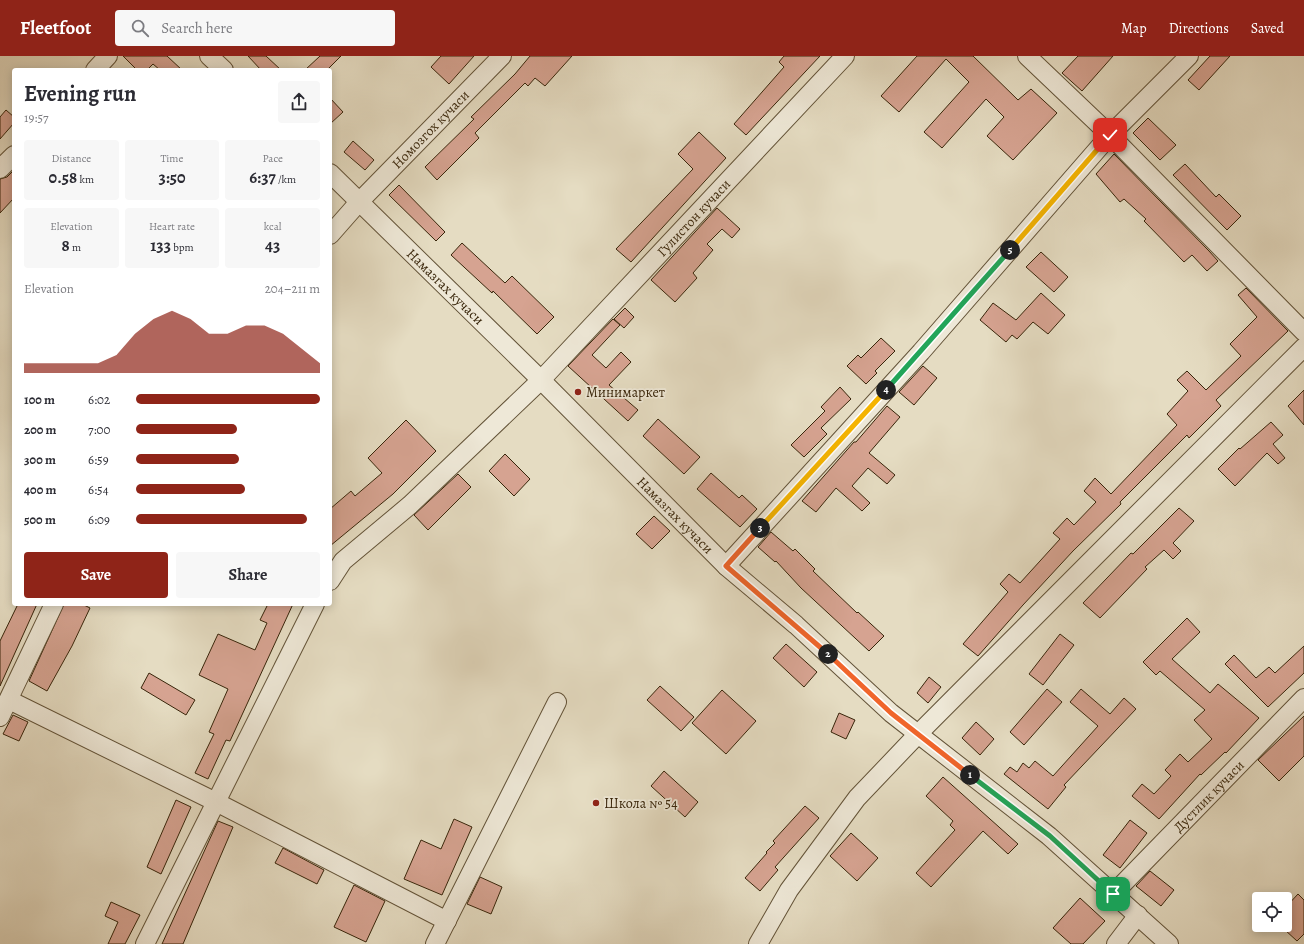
<!DOCTYPE html>
<meta charset="utf-8">
<style>
:root{--surface:#fff;--page:#f7f7f7;--text:#2b2b33;--muted:#7c7c81;--accent:#8f2418}
body{margin:0;font-family:Alegreya,serif;background:var(--page);color:var(--text);height:100vh;display:flex;flex-direction:column;font-size:15px;white-space:nowrap}
*{box-sizing:border-box;margin:0}
p{font-size:13px;color:var(--muted)}
.icon{flex:none;width:22px;height:22px;fill:none;stroke:currentColor;stroke-width:2;stroke-linecap:round;stroke-linejoin:round}
.map{position:relative;flex:1;overflow:hidden}
.side{position:absolute;left:12px;top:12px;width:320px;height:538px;display:flex;flex-direction:column;background:var(--surface);border-radius:4px;box-shadow:0 2px 10px #0003}
.side>*{flex:none}
.fabs{position:absolute;left:1252px;top:836px;display:grid;gap:8px}
.fabs a{display:grid;place-items:center;width:40px;height:40px;border-radius:4px;background:var(--surface);box-shadow:0 2px 10px #0003;font-size:20px}
.pin{position:absolute;display:grid;place-items:center;width:34px;height:34px;color:#fff;margin:-17px;border-radius:8px;box-shadow:0 2px 6px #0006}
.km{position:absolute;width:20px;height:20px;margin:-10px;border-radius:50%;background:#222;color:#fff;font-size:11px;line-height:20px;text-align:center}
.round{display:grid;place-items:center;flex:none;width:42px;height:42px;border-radius:4px;background:var(--page)}
.head{display:flex;align-items:center;justify-content:space-between;height:68px;padding:0 12px}
h1{font-size:22px;font-weight:700;line-height:30px}
.figures{display:grid;grid-template-columns:repeat(3,1fr);gap:6px;height:68px;padding:4px 12px}
.figures div{display:grid;align-content:center;border-radius:4px;background:var(--page);text-align:center}
.figures b{font-size:17px;font-weight:700}
.figures small{font-size:11px;font-weight:400}
.figures p{font-size:11px}
.chart{height:112px;padding:8px 12px}
.chart p{display:flex;justify-content:space-between}
.chart svg{width:100%;height:72px;margin-top:4px;fill:var(--accent);opacity:.7}
.action{display:flex;gap:8px;margin-top:auto;padding:8px 12px}
.action a{flex:1;height:46px;border-radius:4px;background:var(--accent);color:#fff;font-size:16px;font-weight:700;line-height:46px;text-align:center}
.action a+a{background:var(--page);color:var(--text)}
ul{padding:0 12px;list-style:none;font-size:13px}
li{display:grid;grid-template-columns:64px 48px 1fr;align-items:center;height:30px}
li i{height:10px;border-radius:5px;background:var(--accent)}
header{display:flex;align-items:center;gap:24px;box-sizing:border-box;height:56px;padding:0 20px;background:var(--accent);color:#fff}
header strong{font-size:19px}
nav{display:flex;gap:22px;margin-inline-start:auto;font-size:14px}
.search{width:280px;height:36px;background:var(--page);display:flex;align-items:center;gap:10px;box-sizing:border-box;padding:0 14px;border-radius:4px;color:var(--muted);font-size:15px}
.map>svg:first-child{display:block}
</style>
<header>
<strong>Fleetfoot</strong>
<div class="search"><svg class="icon" aria-label="search" viewBox="0 0 24 24"><circle cx="10" cy="10" r="6"/><path d="M15 15l6 6"/></svg>Search here</div>
<nav><a>Map</a><a>Directions</a><a>Saved</a></nav>
</header>
<div class="map">
<svg width="1304" height="888" viewBox="0 0 1304 888">
<rect width="100%" height="100%" fill="#e5dcc2"/>
<filter id="stains"><feTurbulence type="fractalNoise" baseFrequency=".005" numOctaves="4"/><feColorMatrix values="0 0 0 0 .2 0 0 0 0 .09 0 0 0 0 .02 0 0 0 .5 -.17"/></filter>
<radialGradient id="worn" r=".72"><stop offset=".6" stop-color="#630" stop-opacity="0"/><stop offset="1" stop-color="#630" stop-opacity=".3"/></radialGradient>
<!-- building -->
<path fill="#d6a391" stroke="#38250a" d="M123 0H167L182 14H160L153 8 147 14H137Z
M248 0H266L281 14H261Z
M320 0H341L327 14H305Z
M441 0H474L449 28 431 11Z
M530 0H572L545 30 535 22 528 30 525 27 475 77 479 82 437 124 425 111 474 63 471 61 515 18Z
M784 0H820L746 79 734 68 784 11 779 6Z
M917 0H973L1018 44 1031 33 1057 57 1013 104 987 80 1004 61 986 43 942 92 924 76 969 26 946 3 899 56 881 40Z
M1078 0H1113L1082 35 1062 17Z
M1210 0H1230L1199 34 1188 24Z
M330 42 343 56 330 68Z
M6 54 14 61V67L0 83V61Z
M1148 62 1176 89 1160 104 1133 77Z
M699 76 726 102 631 206 616 193 693 113 678 98Z
M353 85 374 104 365 114 344 96Z
M1114 98 1209 195 1218 205 1207 215 1192 199 1184 206 1144 165 1146 163 1124 143 1120 146 1096 118Z
M1185 108 1216 141 1219 138 1241 160 1227 174 1173 119Z
M14 114V142L0 157V123L7 121Z
M399 129 445 176 436 185 389 139Z
M717 152 740 173 732 182 722 173 707 188 713 194 693 217 697 222 675 246 651 224Z
M462 187 505 227 512 220 554 261 537 278 493 235 492 237 451 199Z
M1041 196 1068 221 1054 236 1026 211Z
M1246 232 1288 275 1216 344 1221 350 1189 382 1187 379 1120 446 1121 448 1073 495 1023 549 978 600 963 588 1008 536 1000 528 1009 518 1020 527 1060 483 1053 477 1067 462 1074 469 1096 446 1084 435 1095 422 1111 438 1177 369 1167 358 1188 335 1177 324 1187 315 1206 334 1241 300 1230 288 1257 261 1238 239Z
M1041 237 1065 259 1048 278 1033 266 1017 283 1012 279 1006 286 980 264 993 247 1016 264Z
M625 252 634 261 624 272 614 263Z
M613 263 620 269 592 299 606 312 621 296 631 306 609 329 638 354 628 365 568 310Z
M881 282 895 295 875 315 877 317 866 328 847 310 858 299 861 302Z
M923 310 937 322 914 349 899 336Z
M840 331 851 343 821 372 827 378 804 401 791 389 825 355 821 351Z
M1304 334V369L1288 350Z
M887 350 900 361 869 397 895 419 887 428 868 412 852 430 870 447 862 455 836 432 816 456 802 445 854 386H856Z
M658 363 700 401 684 418 643 380Z
M406 364 436 395 393 438 330 490V453L351 435 355 440 382 417 368 402Z
M1271 366 1283 379 1273 388 1285 402 1278 408 1267 397 1235 430 1218 413 1239 392 1240 393Z
M505 398 530 423 514 440 489 415Z
M711 417 739 442 742 439 757 453 740 471 697 433Z
M458 418 471 431 428 474 414 459Z
M1179 452 1194 465 1173 487 1181 495 1173 503 1164 494 1145 511 1147 513 1100 562 1083 547 1131 497 1133 498Z
M654 460 670 475 652 493 636 478Z
M771 476 793 495 795 493 815 513 813 515 857 557 858 556 884 580 869 595 801 532 776 505 775 506 758 491Z
M18 548H37L0 630V585Z
M64 548H82L90 552 72 590 47 635 29 625Z
M268 548H293L230 685 226 684 208 723 195 717 214 678 209 676 228 633 199 619 218 578 255 594 267 567 260 564Z
M1187 562 1200 576 1172 603 1210 637 1218 628 1259 662 1226 697 1225 696 1201 719 1200 718 1159 763 1132 740 1142 728 1154 738 1171 720 1165 714 1180 698 1188 706 1212 683 1194 664 1205 654 1160 615 1156 619 1143 606Z
M1060 578 1074 589 1043 629 1029 618Z
M786 588 817 616 804 631 773 602Z
M1304 590V617L1268 651 1225 608 1234 599 1256 622 1269 611 1275 617Z
M149 617 195 644 186 659 141 632Z
M929 621 941 631 928 647 917 637Z
M660 630 694 661 681 675 647 644Z
M1047 633 1062 646 1024 689 1010 676Z
M1081 633 1110 658 1124 642 1136 653 1064 729 1066 731 1048 753 1004 718 1010 711 1017 716 1023 707 1029 712 1035 705 1053 720 1098 670 1070 646Z
M722 634 756 665 726 698 692 667Z
M839 657 855 664 846 683 831 676Z
M13 659 28 666 19 685 3 678Z
M1304 660V700L1279 725 1258 704Z
M976 666 994 683 980 699 962 682Z
M664 715 698 746 685 761 651 730Z
M943 721 1018 788 1008 798 983 775 931 831 916 817 955 774 950 769 953 765 926 740Z
M176 744 191 751 161 818 147 811Z
M805 750 819 762 775 811 778 814 760 835 745 822 767 797 766 796 775 787 773 785Z
M454 763 472 771 442 839 404 823 421 784 441 793Z
M1130 764 1147 777 1120 812 1103 799Z
M218 765 233 771 183 888H162Z
M851 777 878 802 857 825 830 800Z
M283 792 324 814 317 828 275 807Z
M1150 815 1174 834 1161 850 1136 830Z
M480 821 502 831 491 858 467 848Z
M354 829 385 845 366 886 334 871Z
M1298 838 1304 844V878L1297 885 1285 874V852Z
M1080 842 1105 865 1083 888H1071L1053 872Z
M111 846 140 859 125 888H108L118 866 105 860Z"/>
<g fill="none" stroke-linecap="round" stroke-linejoin="round">
<!-- minor casing -->
<g stroke="#635338" stroke-width="20">
<g id="minor">
<path d="M209 0 224 14"/>
<path d="M1027 0 1110 79 1304 276"/>
<path d="M95 14 108 0"/>
<path d="M0 113 14 99"/>
<path id="s1" d="M330 117 541 324 726 510 796 569 891 657 1049 780 1169 888"/>
<path id="s2" d="M330 179 359 146 502 0"/>
<path d="M726 510 921 296 1110 79 1189 0"/>
<path id="s3" d="M330 525 343 505 410 449 541 324 845 0"/>
<path d="M9 644 216 746 447 865"/>
<path d="M0 661 54 548"/>
<path id="s4" d="M1113 838 1304 642"/>
<path d="M145 888 315 548"/>
<path d="M435 888 557 646"/>
<path d="M758 888 789 834 857 742 918 678 1304 291"/>
<path d="M1116 888 1138 859"/>
</g>
</g>
<!-- minor -->
<use href="#minor" stroke="#eee8d7" stroke-width="18"/>
</g>
<g fill="none" stroke-linecap="round" stroke-linejoin="round">
<!-- split-1 casing -->
<g stroke="#fff" stroke-width="8">
<path id="split-1" d="M970 719 1050 780 1113 838"/>
</g>
<!-- split-2 casing -->
<g stroke="#fff" stroke-width="8">
<path id="split-2" d="M828 598 891 657 970 719"/>
</g>
<!-- split-3 casing -->
<g stroke="#fff" stroke-width="8">
<path id="split-3" d="M760 472 726 510 828 598"/>
</g>
<!-- split-4 casing -->
<g stroke="#fff" stroke-width="8">
<path id="split-4" d="M760 472 886 334"/>
</g>
<!-- split-5 casing -->
<g stroke="#fff" stroke-width="8">
<path id="split-5" d="M886 334 1010 194"/>
</g>
<!-- split-6 casing -->
<g stroke="#fff" stroke-width="8">
<path id="split-6" d="M1010 194 1110 79"/>
</g>
<!-- split-1 -->
<use href="#split-1" stroke="#22a559" stroke-width="5"/>
<!-- split-2 -->
<use href="#split-2" stroke="#f0652b" stroke-width="5"/>
<!-- split-3 -->
<use href="#split-3" stroke="#f0652b" stroke-width="5"/>
<!-- split-4 -->
<use href="#split-4" stroke="#f5b400" stroke-width="5"/>
<!-- split-5 -->
<use href="#split-5" stroke="#22a559" stroke-width="5"/>
<!-- split-6 -->
<use href="#split-6" stroke="#f5b400" stroke-width="5"/>
</g>
<!-- markers -->
<g fill="#8f2418" stroke="#eee8d7" stroke-width="1.5">
<circle cx="578" cy="336" r="4"/>
<circle cx="596" cy="747" r="4"/>
</g>
<g text-anchor="middle" dominant-baseline="central" stroke-width="3.5" stroke-linejoin="round" paint-order="stroke">
<!-- street labels -->
<g font-size="14" fill="#38250a" stroke="#eee8d7">
<text stroke="none"><textPath href="#s2" startOffset="146">Номозгох кучаси</textPath></text>
<text stroke="none"><textPath href="#s3" startOffset="515">Гулистон кучаси</textPath></text>
<text stroke="none"><textPath href="#s1" startOffset="162">Намазгах кучаси</textPath></text>
<text stroke="none"><textPath href="#s1" startOffset="486">Намазгах кучаси</textPath></text>
<text stroke="none"><textPath href="#s4" startOffset="137">Дустлик кучаси</textPath></text>
</g>
<!-- poi labels -->
<g font-size="14" fill="#38250a" stroke="#eee8d7" text-anchor="start">
<text x="586" y="336">Минимаркет</text>
<text x="604" y="747">Школа № 54</text>
</g>
</g>
<rect width="100%" height="100%" filter="url(#stains)"/>
<rect width="100%" height="100%" fill="url(#worn)"/>
</svg>
<div class="fabs">
<a><svg class="icon" aria-label="locate" viewBox="0 0 24 24"><circle cx="12" cy="12" r="6"/><path d="M12 2v4M12 18v4M2 12h4M18 12h4"/></svg></a>
</div>
<div class="pin" style="left:1113px;top:838px;background:#1e9e55"><svg class="icon" aria-label="arrive" viewBox="0 0 24 24"><path d="M6 21V4h12l-3 4 3 4H6"/></svg></div>
<div class="pin" style="left:1110px;top:79px;background:#d93025"><svg class="icon" aria-label="check" viewBox="0 0 24 24"><path d="M5 12l5 5 9-10"/></svg></div>
<b class="km" style="left:970px;top:719px">1</b>
<b class="km" style="left:828px;top:598px">2</b>
<b class="km" style="left:760px;top:472px">3</b>
<b class="km" style="left:886px;top:334px">4</b>
<b class="km" style="left:1010px;top:194px">5</b>
<section class="side">
<div class="head"><div><h1>Evening run</h1><p>19:57</p></div><a class="round"><svg class="icon" aria-label="share" viewBox="0 0 24 24"><path d="M12 15V3M7 8l5-5 5 5M5 13v7h14v-7"/></svg></a></div>
<div class="figures">
<div><p>Distance</p><b>0.58<small> km</small></b></div>
<div><p>Time</p><b>3:50</b></div>
<div><p>Pace</p><b>6:37<small> /km</small></b></div>
</div>
<div class="figures">
<div><p>Elevation</p><b>8<small> m</small></b></div>
<div><p>Heart rate</p><b>133<small> bpm</small></b></div>
<div><p>kcal</p><b>43</b></div>
</div>
<div class="chart"><p><span>Elevation</span>204–211 m</p>
<svg viewBox="0 0 160 44" preserveAspectRatio="none"><path d="M0 44V38L10 38L20 38L30 38L40 38L50 33L60 20L70 11L80 6L90 11L100 20L110 20L120 15L130 15L140 20L150 29L160 38V44z"/></svg>
</div>
<ul>
<li><b>100 m</b>6:02<i style="width:100%"></i></li>
<li><b>200 m</b>7:00<i style="width:55%"></i></li>
<li><b>300 m</b>6:59<i style="width:56%"></i></li>
<li><b>400 m</b>6:54<i style="width:59%"></i></li>
<li><b>500 m</b>6:09<i style="width:93%"></i></li>
</ul>
<div class="action"><a>Save</a><a>Share</a></div>
</section>
</div>
